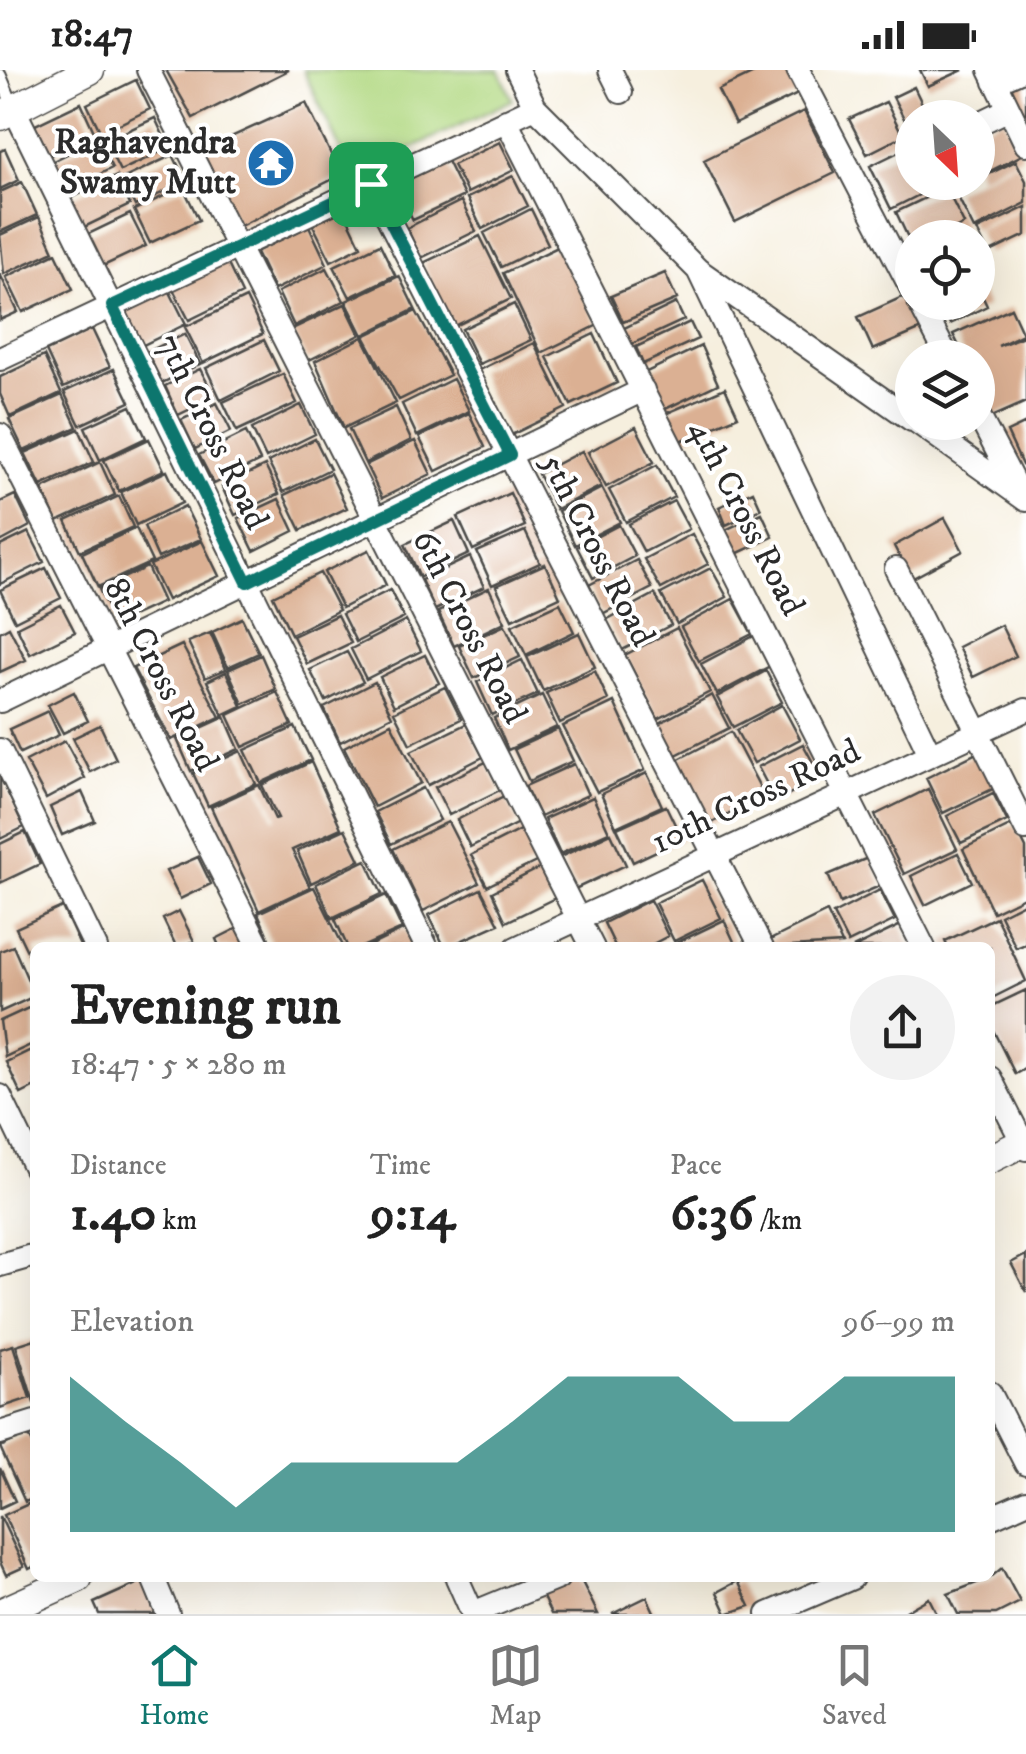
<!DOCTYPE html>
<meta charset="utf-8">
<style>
:root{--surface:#fff;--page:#f2f2f2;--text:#222;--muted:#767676;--line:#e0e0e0;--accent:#0f766e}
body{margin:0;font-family:"IM FELL DW Pica",serif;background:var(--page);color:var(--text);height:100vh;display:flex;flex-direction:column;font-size:38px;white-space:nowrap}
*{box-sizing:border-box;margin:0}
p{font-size:32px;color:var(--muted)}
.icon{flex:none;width:55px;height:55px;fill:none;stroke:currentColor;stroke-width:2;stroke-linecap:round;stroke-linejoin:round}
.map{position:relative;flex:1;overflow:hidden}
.details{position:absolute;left:30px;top:872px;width:965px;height:640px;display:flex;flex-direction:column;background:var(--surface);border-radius:15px;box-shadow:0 10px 40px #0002}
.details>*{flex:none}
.needle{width:65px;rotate:155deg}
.controls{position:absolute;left:895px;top:30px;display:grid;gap:20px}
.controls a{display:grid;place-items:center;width:100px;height:100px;border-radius:50%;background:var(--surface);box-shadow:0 10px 40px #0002;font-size:50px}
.pin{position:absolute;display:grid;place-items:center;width:85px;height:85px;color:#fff;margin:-42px;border-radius:20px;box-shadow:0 5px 15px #0006}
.round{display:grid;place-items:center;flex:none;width:105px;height:105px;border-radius:52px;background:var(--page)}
.head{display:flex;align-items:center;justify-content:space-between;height:170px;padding:0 40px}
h1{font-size:55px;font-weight:700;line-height:75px}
.metrics{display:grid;grid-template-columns:repeat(3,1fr);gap:15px;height:170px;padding:10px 40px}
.metrics div{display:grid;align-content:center}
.metrics b{font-size:50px;font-weight:700}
.metrics small{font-size:28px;font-weight:400}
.metrics p{font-size:28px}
.chart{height:280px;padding:20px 40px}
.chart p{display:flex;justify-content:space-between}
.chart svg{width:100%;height:180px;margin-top:10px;fill:var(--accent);opacity:.7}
.status{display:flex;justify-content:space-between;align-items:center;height:70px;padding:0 50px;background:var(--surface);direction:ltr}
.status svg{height:28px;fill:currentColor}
.tabs{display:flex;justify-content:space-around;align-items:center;height:140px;border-top:2px solid var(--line);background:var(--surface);font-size:28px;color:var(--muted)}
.tabs a{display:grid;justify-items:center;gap:5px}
.tabs .current{color:var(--accent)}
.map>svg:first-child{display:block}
</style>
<div class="status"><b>18:47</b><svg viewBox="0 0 49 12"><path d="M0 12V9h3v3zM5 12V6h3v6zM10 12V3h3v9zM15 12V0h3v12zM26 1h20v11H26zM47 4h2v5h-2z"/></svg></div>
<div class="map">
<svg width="1026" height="1544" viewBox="0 0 1026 1544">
<rect width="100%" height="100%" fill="#fff"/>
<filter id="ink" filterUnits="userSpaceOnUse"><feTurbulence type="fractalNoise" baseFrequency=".01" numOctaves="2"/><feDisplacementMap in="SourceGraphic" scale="20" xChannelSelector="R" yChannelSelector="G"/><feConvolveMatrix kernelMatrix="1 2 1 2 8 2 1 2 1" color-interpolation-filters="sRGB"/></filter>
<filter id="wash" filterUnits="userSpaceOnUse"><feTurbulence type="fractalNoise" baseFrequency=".0048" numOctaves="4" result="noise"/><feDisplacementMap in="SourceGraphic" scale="40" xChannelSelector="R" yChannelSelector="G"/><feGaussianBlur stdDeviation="2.25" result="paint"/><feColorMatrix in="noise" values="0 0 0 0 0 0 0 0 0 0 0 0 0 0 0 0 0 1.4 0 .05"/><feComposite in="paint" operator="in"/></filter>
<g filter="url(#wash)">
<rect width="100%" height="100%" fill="#f6efde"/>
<!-- green -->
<path fill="#b2d983" stroke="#6e8257" stroke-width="2.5" d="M303 0H499L513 30 353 106Z"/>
<g id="blocks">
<!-- building -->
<path fill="#dbb093" d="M166 0H289L193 48Z
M760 0H787L798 24 735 54 718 20Z
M920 0H963L928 16Z
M1026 8V49L1010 16Z
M136 10 150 39 101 63 87 34Z
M914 17 929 48H912L910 60 893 27Z
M886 32 903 66 867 84 849 49Z
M81 33 95 64 48 86 33 56Z
M306 33 341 105 238 157 200 81Z
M804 41 835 103 735 152 704 90Z
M155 48 169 78 120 101 105 71Z
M1003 48 1022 85 978 107V61Z
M98 69 112 98 65 121 51 92Z
M500 72 514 100 467 123 453 95Z
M911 76 912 112H930L933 118 891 139 870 96Z
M5 79 19 110 0 119V81Z
M173 85 186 111 135 136 122 109Z
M447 91 464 126 413 150 396 115Z
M1016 91 1026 111V133L974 159 955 121Z
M117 106 130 135 78 160 65 131Z
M513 106 528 136 482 159 467 128Z
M22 112 37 145 0 162V122Z
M183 117 199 150 150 173 134 140Z
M946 118 964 154 938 168H912V176L896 142Z
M461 131 476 161 421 188 407 158Z
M341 134 361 176 331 191 310 149Z
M1026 137V165L988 183 977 160Z
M531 139 548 174 501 197 484 163Z
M130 144 146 176 101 197 86 165Z
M39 147 54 181 4 204 0 165Z
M309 156 327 194 274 220 256 182Z
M480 166 511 229 453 257 423 193Z
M380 174 395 205 350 227 334 196Z
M560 176 598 255 541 283 503 203Z
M56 183 73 219 23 242 6 207Z
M226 190 242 224 189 250 172 217Z
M327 198 344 231 294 256 278 222Z
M665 203 677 229 623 252 611 226Z
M0 204 18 242 0 250Z
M399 206 415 239 363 265 346 231Z
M978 217 987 236 950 254 939 232H978Z
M168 218 186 254 141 276 123 240Z
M909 224 924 258 873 280 858 247Z
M246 228 263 264 203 293 185 257Z
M676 233 684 250 632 274 624 258Z
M345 234 360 265 307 291 292 259Z
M514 234 531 270 479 294 462 259Z
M1011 238 1023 264 998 276 1026 265V332L992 347 978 314V288H965L953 264Z
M416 241 450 305 399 330 364 266Z
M690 252 698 269 643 294 636 277Z
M92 259 110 297 63 318 46 281Z
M185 264 200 294 162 313 147 282Z
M594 264 617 313 571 335 547 287Z
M363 267 396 333 344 358 315 291Z
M264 270 279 301 221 330 206 298Z
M534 273 566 338 509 366 477 301Z
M701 276 718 314 659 342 642 304Z
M44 286 61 323 10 347 0 324V307Z
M114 299 130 332 80 355 64 322Z
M200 299 215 327 178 345 165 316Z
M283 304 297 333 237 361 223 332Z
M453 309 469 341 417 366 402 334Z
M725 318 738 346 678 372 665 344Z
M62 325 77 357 24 381 9 349Z
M217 333 231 361 195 379 181 350Z
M301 335 315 364 266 388 252 359Z
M131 336 146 368 100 390 85 357Z
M396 337 411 370 365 393 349 359Z
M469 343 485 377 436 401 419 367Z
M1026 353V393L1022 395 1007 362Z
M636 357 654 392 606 417 588 382Z
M79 359 94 392 41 416 25 383Z
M246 362 260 391 214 414 199 385Z
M149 369 164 400 119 421 104 390Z
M315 369 330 399 283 422 268 392Z
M415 371 431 404 382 428 366 395Z
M582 381 601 416 556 439 538 404Z
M100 392 115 425 57 452 42 419Z
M657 395 674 427 626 452 609 420Z
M265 396 279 424 235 445 222 417Z
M167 401 182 433 136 455 121 422Z
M330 403 347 438 301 460 284 425Z
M602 418 620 452 575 475 558 441Z
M753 421 761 439 726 455 719 437Z
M510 423 525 456 473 480 458 447Z
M15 425 30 456 0 472V432Z
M119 426 133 457 80 481 66 451Z
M279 429 294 461 254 481 238 448Z
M674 431 689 459 644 482 629 454Z
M185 436 201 469 158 488 144 456Z
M762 443 773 467 736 484 725 460Z
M945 448 963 481 911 509 894 476Z
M454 451 469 484 420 507 405 474Z
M619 455 635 486 593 508 577 477Z
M136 458 152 492 98 517 82 483Z
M525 461 540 493 492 515 477 482Z
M29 462 44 492 0 514V476Z
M692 464 708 494 661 519 644 489Z
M202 471 219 506 167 530 150 495Z
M369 480 386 515 342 538 324 502Z
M470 487 484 517 435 540 421 510Z
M637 490 652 518 602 544 587 516Z
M545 494 560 527 512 549 496 516Z
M147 497 163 532 115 554 99 519Z
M46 498 61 528 15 551 0 520Z
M711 498 727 527 677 554 661 524Z
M320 503 339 540 291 564 273 526Z
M489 518 505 552 454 576 438 542Z
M390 520 404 548 356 572 342 544Z
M655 524 671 555 622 580 606 550Z
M733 529 752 564 699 591 681 557Z
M560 533 574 562 526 585 512 555Z
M61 535 75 562 30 584 17 557Z
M337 545 351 573 307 594 293 566Z
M242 548 259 583 228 597 212 562Z
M406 551 421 581 366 609 351 579Z
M505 555 520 587 474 608 459 576Z
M1001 555 1016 586 973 607 958 577Z
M9 557 26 590 0 602V562Z
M677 558 710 622 658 649 625 585Z
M210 563 226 599 205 608 188 572Z
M579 563 595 597 543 621 527 587Z
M754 566 770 596 717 624 701 594Z
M182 575 220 647 171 670 133 598Z
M347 582 363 612 326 631 310 600Z
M261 585 276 619 243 634 228 600Z
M425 585 439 613 394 636 380 607Z
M522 590 538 624 492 645 477 612Z
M595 601 608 630 560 653 546 623Z
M766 601 782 632 733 657 717 627Z
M226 602 242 636 223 645 207 611Z
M375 612 392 646 340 672 324 638Z
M445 617 461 649 410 674 394 642Z
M74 622 88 651 63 663 48 635Z
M277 622 292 655 243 677 228 645Z
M542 625 557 657 508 680 494 648Z
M712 625 729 658 670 688 654 656Z
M614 632 645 700 597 722 563 656Z
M782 635 800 669 754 693 736 660Z
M48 641 59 665 20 683 9 659Z
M225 647 239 679 191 701 177 669Z
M391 653 421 713 374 737 344 677Z
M466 654 483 687 428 715 411 681Z
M100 655 116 689 90 702 73 668Z
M295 657 311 690 261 713 245 680Z
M558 659 573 691 529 711 514 679Z
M731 662 764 725 710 754 677 690Z
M65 671 85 708 46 729 26 691Z
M803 674 821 707 776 731 758 697Z
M241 681 256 714 208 736 193 703Z
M979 682 997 717 943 743 926 708Z
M311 692 341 758 292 780 310 817 259 841 211 737 259 715 275 749 278 748 262 715Z
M486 692 500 720 449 745 435 717Z
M574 694 588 725 540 747 525 716Z
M647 703 662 736 616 757 601 724Z
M0 706 24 757 0 769Z
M423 718 440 750 391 774 375 742Z
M928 719 957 779 904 804 875 745Z
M82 722 95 751 62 765 50 737Z
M993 723 1007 751 961 773 947 746Z
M504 726 518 753 470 777 457 750Z
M593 727 609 762 560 784 544 749Z
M666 736 682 769 633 792 617 758Z
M448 752 479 813 423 841 393 779Z
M1014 754 1026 778V826L993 842 963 779Z
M345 759 360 790 311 813 297 781Z
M522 759 538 791 487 816 471 785Z
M25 762 40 794 0 813V774Z
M611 763 626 795 575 819 560 787Z
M958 783 972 812 925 835 911 806Z
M198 787 211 814 180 829 166 801Z
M870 787 882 815 840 833 828 805Z
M366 790 382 824 332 848 316 814Z
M540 798 555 828 506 852 492 822Z
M702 810 721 848 674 871 655 833Z
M314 817 344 878H273L258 843Z
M481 819 499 854 445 878 429 845Z
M880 820 895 850 848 873 833 844Z
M386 825 402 859 360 878H348L335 849Z
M650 830 668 866 645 878H616L604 853Z
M1026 832V874L1016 878 1000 845Z
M62 837 81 878H35V898L16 858Z
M179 841 194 871 177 878 163 849Z
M827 842 842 874 772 878 768 871Z
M996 847 1026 911 990 929V878H948L945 871Z
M724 850 737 878H676L674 874Z
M901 855 911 878H853Z
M238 858 247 878H220L216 869Z
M405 859 414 878H366Z
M13 876 35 926 0 942V881Z
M1026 920V998L1015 1004 990 954V937Z
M35 935V973L5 987 0 951Z
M35 978V1017L21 1024 6 992Z
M1026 1185V1222L1011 1193Z
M35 1269V1333H34L16 1275Z
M13 1275 30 1328 0 1338V1279Z
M28 1364 35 1378V1428L25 1432 0 1377Z
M0 1398 15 1431 0 1438Z
M35 1431V1496L29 1499 4 1445Z
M0 1446 24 1497 6 1505 0 1492Z
M1002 1498 1020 1532 996 1544H958L948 1524 990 1508Z
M566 1508H580L598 1544H551L539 1519Z
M143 1511 158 1544H99L94 1533Z
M738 1511 750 1536 727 1544 717 1522Z
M647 1527 655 1544H612Z
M929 1528 937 1544H901Z"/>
</g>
</g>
<g filter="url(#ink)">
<use href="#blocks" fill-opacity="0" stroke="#494846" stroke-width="2.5"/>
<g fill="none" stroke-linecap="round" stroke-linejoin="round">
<!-- service casing -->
<g stroke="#494846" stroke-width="15">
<path id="service" d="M0 5 14 38"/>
</g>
<!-- minor casing -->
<g stroke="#494846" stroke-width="26">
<path id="minor" d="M148 0 593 878
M517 0 535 37 698 200 912 350
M610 0 621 22
M798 0 912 220
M990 0 1026 74
M995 12 1022 0
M14 39 427 878
M506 50 924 878
M978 54 1009 39
M371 115 762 878
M698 200 930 684
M919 232 948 288
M0 289 535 37
M978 344 1018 421
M917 352 1026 430
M0 365 260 878
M896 499 1026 759
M0 631 643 320
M0 680 96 878
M516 878 1026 640
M990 1008 1026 1079
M0 1026 35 1098
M0 1195 35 1185
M990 1323 1026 1394
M0 1363 35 1352
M990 1448 1026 1432
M153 1508 168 1544
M457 1508 473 1544
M473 1543 558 1508
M768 1544 852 1508"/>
</g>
<!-- tertiary casing -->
<g stroke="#494846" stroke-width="31">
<path id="tertiary" d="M0 46 90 0
M990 1089 1026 1071
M0 1543 78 1508"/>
</g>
<!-- service -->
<use href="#service" stroke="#fff" stroke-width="11"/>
<!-- minor -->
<use href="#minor" stroke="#fff" stroke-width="22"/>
<!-- tertiary -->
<use href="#tertiary" stroke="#fff" stroke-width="28"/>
</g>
</g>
<g fill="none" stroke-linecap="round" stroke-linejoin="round" filter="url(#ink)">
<!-- route casing -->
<g stroke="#fff" stroke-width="20">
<path id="route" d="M371 114 510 385 247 512 112 236Z"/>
</g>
<!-- route -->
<use href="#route" stroke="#0f766e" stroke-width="12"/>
</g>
<!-- icons -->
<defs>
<g id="temple-disc" transform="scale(2.5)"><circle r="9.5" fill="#1f6fb2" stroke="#fff"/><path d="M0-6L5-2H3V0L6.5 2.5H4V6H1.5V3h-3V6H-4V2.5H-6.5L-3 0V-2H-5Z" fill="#fff"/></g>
</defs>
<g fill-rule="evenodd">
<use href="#temple-disc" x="271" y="93"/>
</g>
<g text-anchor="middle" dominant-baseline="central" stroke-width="8" stroke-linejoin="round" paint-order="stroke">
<!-- poi labels -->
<g font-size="35" font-weight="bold" fill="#2b2b2b" stroke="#fff" text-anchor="end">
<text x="236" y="73">Raghavendra<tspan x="236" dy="40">Swamy Mutt</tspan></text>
</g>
<!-- street labels -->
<g font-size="35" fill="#2b2b2b" stroke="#fff">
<text transform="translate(212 362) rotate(64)">7th Cross Road</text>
<text transform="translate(746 448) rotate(63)">4th Cross Road</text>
<text transform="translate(597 480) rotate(63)">5th Cross Road</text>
<text transform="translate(469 557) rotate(63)">6th Cross Road</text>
<text transform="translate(161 605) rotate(63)">8th Cross Road</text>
<text transform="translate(756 727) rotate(-25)">10th Cross Road</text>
</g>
</g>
</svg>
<div class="controls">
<a><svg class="needle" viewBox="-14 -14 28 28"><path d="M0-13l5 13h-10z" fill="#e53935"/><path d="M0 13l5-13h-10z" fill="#767676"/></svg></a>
<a><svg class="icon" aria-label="locate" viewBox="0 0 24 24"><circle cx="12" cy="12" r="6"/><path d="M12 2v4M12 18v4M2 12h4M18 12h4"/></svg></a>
<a><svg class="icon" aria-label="layers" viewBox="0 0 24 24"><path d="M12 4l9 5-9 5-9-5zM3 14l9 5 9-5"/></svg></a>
</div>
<div class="pin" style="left:371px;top:114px;background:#1e9e55"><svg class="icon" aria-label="arrive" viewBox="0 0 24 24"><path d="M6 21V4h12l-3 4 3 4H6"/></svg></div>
<section class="details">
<div class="head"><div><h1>Evening run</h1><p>18:47 · 5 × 280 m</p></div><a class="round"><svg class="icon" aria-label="share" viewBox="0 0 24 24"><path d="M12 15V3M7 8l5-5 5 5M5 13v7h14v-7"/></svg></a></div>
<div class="metrics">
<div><p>Distance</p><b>1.40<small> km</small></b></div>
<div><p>Time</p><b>9:14</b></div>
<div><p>Pace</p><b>6:36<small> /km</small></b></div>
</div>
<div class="chart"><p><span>Elevation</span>96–99 m</p>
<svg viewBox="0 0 160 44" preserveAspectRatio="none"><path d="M0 44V6L10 17L20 27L30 38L40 27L50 27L60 27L70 27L80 17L90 6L100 6L110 6L120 17L130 17L140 6L150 6L160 6V44z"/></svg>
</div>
</section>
</div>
<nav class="tabs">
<a class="current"><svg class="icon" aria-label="home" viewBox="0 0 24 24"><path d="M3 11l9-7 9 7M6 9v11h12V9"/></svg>Home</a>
<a><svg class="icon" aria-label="map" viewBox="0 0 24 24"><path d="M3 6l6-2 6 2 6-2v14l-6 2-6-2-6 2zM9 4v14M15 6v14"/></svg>Map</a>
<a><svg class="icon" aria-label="saved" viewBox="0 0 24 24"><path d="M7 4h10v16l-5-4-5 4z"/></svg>Saved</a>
</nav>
